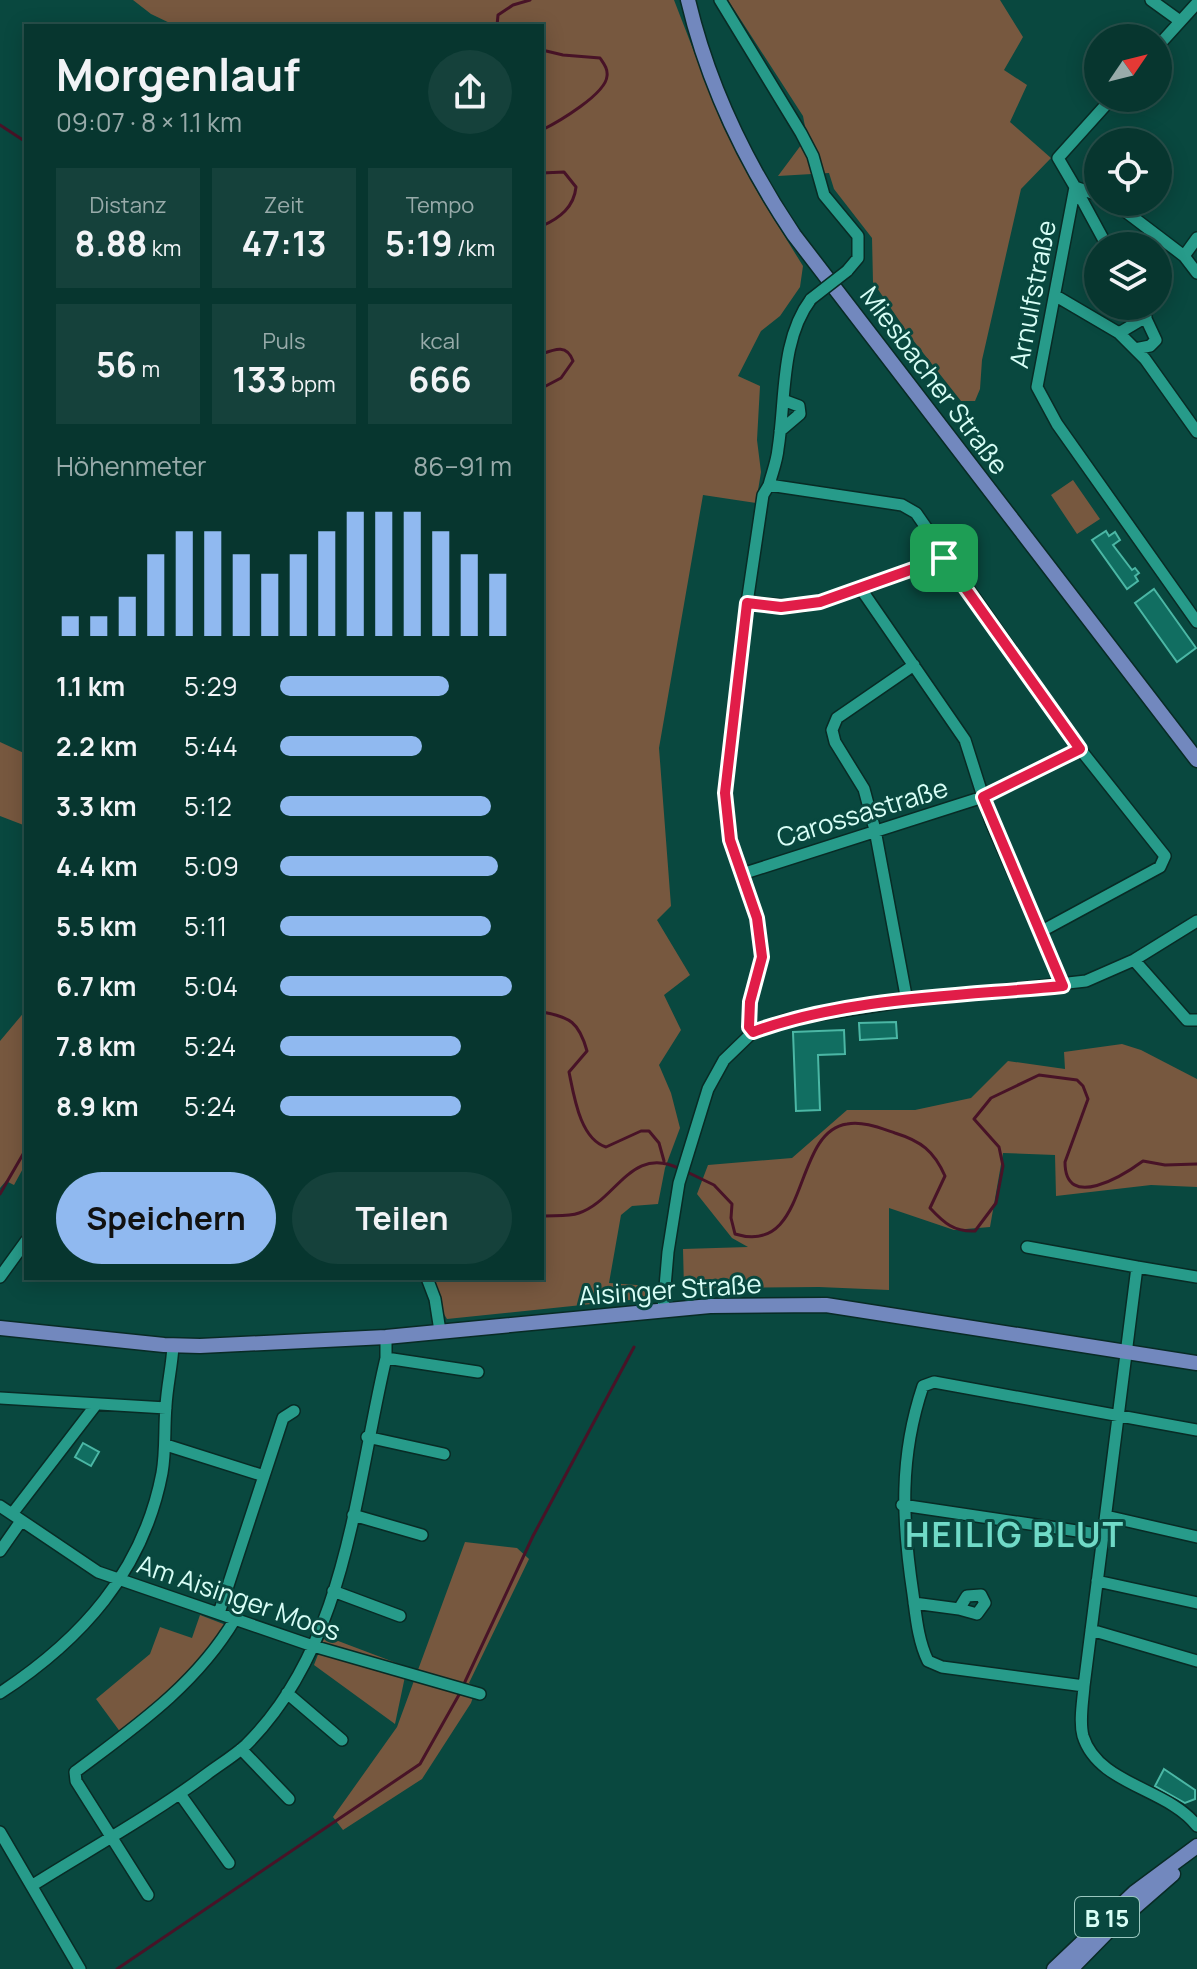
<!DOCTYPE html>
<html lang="de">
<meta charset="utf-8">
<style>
:root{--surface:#07362f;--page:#15413b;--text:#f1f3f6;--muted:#98abaa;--line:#28504b;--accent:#90b9f0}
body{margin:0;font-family:Manrope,sans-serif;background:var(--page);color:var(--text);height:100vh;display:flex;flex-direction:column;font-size:30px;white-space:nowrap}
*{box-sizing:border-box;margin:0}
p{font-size:26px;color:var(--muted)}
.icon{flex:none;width:44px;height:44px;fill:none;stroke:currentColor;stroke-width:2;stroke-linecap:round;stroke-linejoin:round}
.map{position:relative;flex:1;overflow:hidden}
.drawer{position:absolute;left:24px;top:24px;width:520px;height:1256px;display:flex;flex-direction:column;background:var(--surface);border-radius:0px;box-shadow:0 4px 20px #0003,0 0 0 2px var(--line)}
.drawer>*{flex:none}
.needle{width:52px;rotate:55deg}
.tools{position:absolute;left:1084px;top:24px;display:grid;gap:16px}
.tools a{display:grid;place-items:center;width:88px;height:88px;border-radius:50%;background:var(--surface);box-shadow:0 4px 20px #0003,0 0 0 2px var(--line);font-size:40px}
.pin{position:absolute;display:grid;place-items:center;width:68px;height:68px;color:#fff;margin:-34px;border-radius:16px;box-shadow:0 4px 12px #0006}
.round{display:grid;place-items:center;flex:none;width:84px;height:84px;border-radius:42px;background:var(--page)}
.head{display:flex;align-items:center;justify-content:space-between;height:136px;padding:0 32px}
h1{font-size:44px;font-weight:700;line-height:60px}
.metrics{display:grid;grid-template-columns:repeat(3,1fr);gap:12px;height:136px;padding:8px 32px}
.metrics div{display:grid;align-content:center;border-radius:0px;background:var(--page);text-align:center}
.metrics b{font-size:34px;font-weight:700}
.metrics small{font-size:22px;font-weight:400}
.metrics p{font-size:22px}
.chart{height:224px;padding:16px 32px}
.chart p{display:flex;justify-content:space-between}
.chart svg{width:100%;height:144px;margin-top:8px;stroke:var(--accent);stroke-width:6}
.action{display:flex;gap:16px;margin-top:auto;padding:16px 32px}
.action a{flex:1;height:92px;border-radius:48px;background:var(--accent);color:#111;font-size:32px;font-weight:700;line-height:92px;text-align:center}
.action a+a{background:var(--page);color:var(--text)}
ul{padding:0 32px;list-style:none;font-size:26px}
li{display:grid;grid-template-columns:128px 96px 1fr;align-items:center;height:60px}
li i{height:20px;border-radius:10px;background:var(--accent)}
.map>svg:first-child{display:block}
</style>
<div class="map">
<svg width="1197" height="1969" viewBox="0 0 1197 1969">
<rect width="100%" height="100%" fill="#09483f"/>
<!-- green -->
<path fill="#77583f" d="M133 0H674L722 124 759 195 803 266 800 287 780 316 761 331 738 376 760 386 757 440 761 472 756 503 703 495 659 748 671 906 657 920 690 975 664 995 681 1030 659 1065 671 1093 680 1128 665 1168 658 1204 632 1206 621 1215 609 1283 650 1286 649 1298 447 1319 421 1278H542V26H176L151 14Z
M728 0H1000L1023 37 1004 70 1027 85 1010 122 1051 158 1021 189 982 360 980 389 975 401H961L909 335 873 282 872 238 834 189 829 173 778 176 807 137 803 116Z
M1073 480 1100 519 1077 534 1051 495Z
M0 742 26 754V826L0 816Z
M26 1010V1163L14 1185 6 1181 0 1188V1041Z
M1122 1044 1141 1050 1197 1079V1187L1151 1185 1056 1196 1055 1155 1003 1153 990 1227 954 1230 889 1208V1290L819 1287 684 1288 683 1249 748 1247 732 1238 697 1194 708 1165 792 1158 847 1110H915L971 1098 1008 1061 1065 1069 1064 1052Z
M465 1542 517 1548 529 1559 469 1683 476 1688 471 1703 422 1779 343 1830 333 1817 397 1727Z
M200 1615 226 1625C199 1669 160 1701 121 1733L96 1699 150 1654 160 1627 192 1638Z
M325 1636 407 1667 395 1724 314 1665Z"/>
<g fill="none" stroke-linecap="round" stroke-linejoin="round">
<!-- stream -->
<path stroke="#481327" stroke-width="3" d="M497 26 498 15 513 5 530 0
M542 50 563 55 600 58C604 64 608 69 607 76 606 94 558 122 542 130
M0 125 26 142
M542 173 564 172 576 187C574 207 560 218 542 226
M542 354C555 349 567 344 573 361L561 378 542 388
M542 1012C570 1017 579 1022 587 1051L569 1072C574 1096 580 1139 606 1147L641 1131H649L659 1143 664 1161
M687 1172 714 1185 732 1204 731 1218 735 1234C811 1257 791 1132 847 1124 863 1121 880 1128 895 1133 921 1141 934 1151 945 1176L930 1208C944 1223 954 1232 975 1231L996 1203 1003 1166 999 1147 974 1119 991 1098 1039 1075 1077 1080 1083 1086 1088 1099 1065 1162C1065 1212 1124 1175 1143 1161L1165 1165 1197 1164
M0 1194 26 1149
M542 1216C554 1215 568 1217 579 1213 616 1201 631 1144 680 1169
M463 1686 533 1536 634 1347
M117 1969 420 1764 460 1693"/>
</g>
<!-- building -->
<path fill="#116e61" stroke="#4bb7a5" stroke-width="2" d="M1106 531 1109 536 1115 532 1120 540 1113 545 1132 570 1135 568 1139 573 1135 576 1138 581 1127 589 1092 540Z
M1154 589 1196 648 1177 662 1135 603Z
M896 1022 897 1038 860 1040 859 1023Z
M844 1030 845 1054 818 1055 820 1110 796 1111 793 1032Z
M83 1443 99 1452 91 1466 75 1457Z
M1164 1769 1195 1790V1799L1185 1803 1155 1786Z"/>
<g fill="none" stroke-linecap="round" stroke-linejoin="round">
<!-- minor casing -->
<g stroke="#082b25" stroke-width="14">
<path id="minor" d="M720 0 801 133 813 156 824 195 858 236V258L847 271
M1151 0 1180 21
M1158 46 1197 3
M1075 187 1037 387 1057 424 1197 622
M1075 187 1107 246
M1098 195 1075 187 1058 158 1112 98
M1113 202 1184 256 1197 273
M1184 256 1197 238
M1056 296 1119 333 1145 359 1197 432
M1119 333 1146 317
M1135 349 1150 346 1156 340 1140 306
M780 431 800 414 799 406 783 400
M769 485C772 473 777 461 778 449 786 399 780 340 811 299
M861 589 965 740 991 822 1063 986
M747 603 763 495 769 485 902 505 916 513 1080 749 1165 856 1160 867 1040 932
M742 874 983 797 1080 749
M1134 960 1187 1020H1197
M907 1001 875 830 864 789 835 742 832 730 837 718 914 665
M753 1032 749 1027 750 1002 762 957 757 918 730 840 725 793 747 603 802 606 861 589 944 558
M1027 1247 1137 1267
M0 1277 26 1241
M1197 1277 1137 1267 1084 1686C1083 1701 1079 1721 1083 1736 1098 1785 1168 1788 1197 1826
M427 1278 435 1299 440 1331
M663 1310 668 1252 679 1183 708 1089 724 1060 753 1032 785 1020 907 1001 1086 981 1134 960 1197 921
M386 1358 478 1372
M0 1398 166 1408
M367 1437 444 1454
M166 1445 264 1476 219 1613
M264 1476 283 1418 294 1411
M902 1505 1104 1535
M0 1506 98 1572 313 1646 480 1694
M12 1514 95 1406
M353 1515 422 1535
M1106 1516 1197 1537
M0 1551 21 1521
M1097 1581 1197 1603
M333 1591 400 1616
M914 1603 959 1609 967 1596 981 1595 985 1603 977 1614 959 1609
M1091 1630 1197 1661
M1084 1686 942 1667 928 1661C918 1641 916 1616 913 1594 902 1521 899 1457 923 1386L934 1382 1197 1430
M0 1693C81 1640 143 1572 162 1473 166 1450 164 1429 166 1406 167 1386 172 1366 173 1346
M287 1693 342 1740
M241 1749 289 1799
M180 1794 229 1863
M0 1832 80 1969
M33 1885C92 1848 152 1815 207 1774 219 1765 234 1756 246 1745 347 1645 355 1489 386 1358V1337
M148 1895 76 1781 75 1772C135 1727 196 1685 235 1619"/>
</g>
<!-- major casing -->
<g stroke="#082b25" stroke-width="17">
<path id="major" d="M688 0C708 85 745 162 794 235L1197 760
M0 1328 164 1345 200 1346 386 1337 710 1306 826 1305 1197 1363
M1054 1969 1135 1892 1197 1846
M1071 1969 1111 1928 1173 1874"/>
</g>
<!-- minor -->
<use href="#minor" stroke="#279b8a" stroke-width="11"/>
<!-- major -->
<use href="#major" stroke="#7288be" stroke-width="14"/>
<!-- minor-bridge casing -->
<g stroke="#082b25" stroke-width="14" stroke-linecap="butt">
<path id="minor-bridge" d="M811 299 847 271"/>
</g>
<!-- minor-bridge -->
<use href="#minor-bridge" stroke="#279b8a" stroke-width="11"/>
</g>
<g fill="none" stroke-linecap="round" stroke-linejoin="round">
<!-- route casing -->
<g stroke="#fff" stroke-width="16">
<path id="route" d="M944 558 1080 749 983 797 1063 986C962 996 848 997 753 1032L749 1027 750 1002 762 957 757 918 730 840 725 793 747 603 781 607 820 602Z"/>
</g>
<!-- route -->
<use href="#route" stroke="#e11d48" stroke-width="10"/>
</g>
<g text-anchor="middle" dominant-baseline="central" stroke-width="6" stroke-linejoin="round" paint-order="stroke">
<!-- shield labels -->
<rect fill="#09483f" stroke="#9ac7bf" stroke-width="2" x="1075" y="1897" width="64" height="40" rx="6"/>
<g font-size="24" font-weight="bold" fill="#d8fef6">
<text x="1107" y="1917">B 15</text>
</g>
<!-- street labels -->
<g font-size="26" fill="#d8fef6" stroke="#09483f">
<text transform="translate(1032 294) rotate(-79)">Arnulfstraße</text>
<text transform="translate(935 380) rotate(53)">Miesbacher Straße</text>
<text transform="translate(862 812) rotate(-17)">Carossastraße</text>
<text transform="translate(670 1289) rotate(-4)">Aisinger Straße</text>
<text transform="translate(239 1597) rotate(19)">Am Aisinger Moos</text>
</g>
<!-- district labels -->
<g font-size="34" font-weight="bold" letter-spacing="2" fill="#70dac7" stroke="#09483f">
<text x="1015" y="1534">HEILIG BLUT</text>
</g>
</g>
</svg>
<div class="tools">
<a><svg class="needle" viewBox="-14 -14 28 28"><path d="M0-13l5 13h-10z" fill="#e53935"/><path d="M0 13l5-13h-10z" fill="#98abaa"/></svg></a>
<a><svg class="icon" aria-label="locate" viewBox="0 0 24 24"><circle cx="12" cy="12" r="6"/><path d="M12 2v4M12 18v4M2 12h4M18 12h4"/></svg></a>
<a><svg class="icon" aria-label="layers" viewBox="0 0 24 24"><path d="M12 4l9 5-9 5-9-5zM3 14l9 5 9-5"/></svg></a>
</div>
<div class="pin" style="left:944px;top:558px;background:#1e9e55"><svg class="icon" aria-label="arrive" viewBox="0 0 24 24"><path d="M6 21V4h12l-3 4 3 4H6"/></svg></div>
<section class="drawer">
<div class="head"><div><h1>Morgenlauf</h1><p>09:07 · 8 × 1.1 km</p></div><a class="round"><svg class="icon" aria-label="share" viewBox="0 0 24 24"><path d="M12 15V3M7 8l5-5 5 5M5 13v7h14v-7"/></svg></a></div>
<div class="metrics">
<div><p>Distanz</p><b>8.88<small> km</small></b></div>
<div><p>Zeit</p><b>47:13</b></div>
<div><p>Tempo</p><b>5:19<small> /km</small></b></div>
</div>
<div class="metrics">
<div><b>56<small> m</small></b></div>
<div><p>Puls</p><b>133<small> bpm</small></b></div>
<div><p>kcal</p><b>666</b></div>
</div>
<div class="chart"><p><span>Höhenmeter</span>86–91 m</p>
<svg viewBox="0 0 160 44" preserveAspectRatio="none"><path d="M5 44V38M15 44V38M25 44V32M35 44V19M45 44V12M55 44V12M65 44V19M75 44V25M85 44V19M95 44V12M105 44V6M115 44V6M125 44V6M135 44V12M145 44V19M155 44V25"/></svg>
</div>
<ul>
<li><b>1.1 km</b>5:29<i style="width:73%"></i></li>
<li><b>2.2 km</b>5:44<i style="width:61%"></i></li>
<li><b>3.3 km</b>5:12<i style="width:91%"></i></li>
<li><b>4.4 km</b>5:09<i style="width:94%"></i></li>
<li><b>5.5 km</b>5:11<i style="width:91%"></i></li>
<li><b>6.7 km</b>5:04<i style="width:100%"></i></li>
<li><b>7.8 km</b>5:24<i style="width:78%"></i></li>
<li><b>8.9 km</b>5:24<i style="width:78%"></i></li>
</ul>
<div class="action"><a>Speichern</a><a>Teilen</a></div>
</section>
</div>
